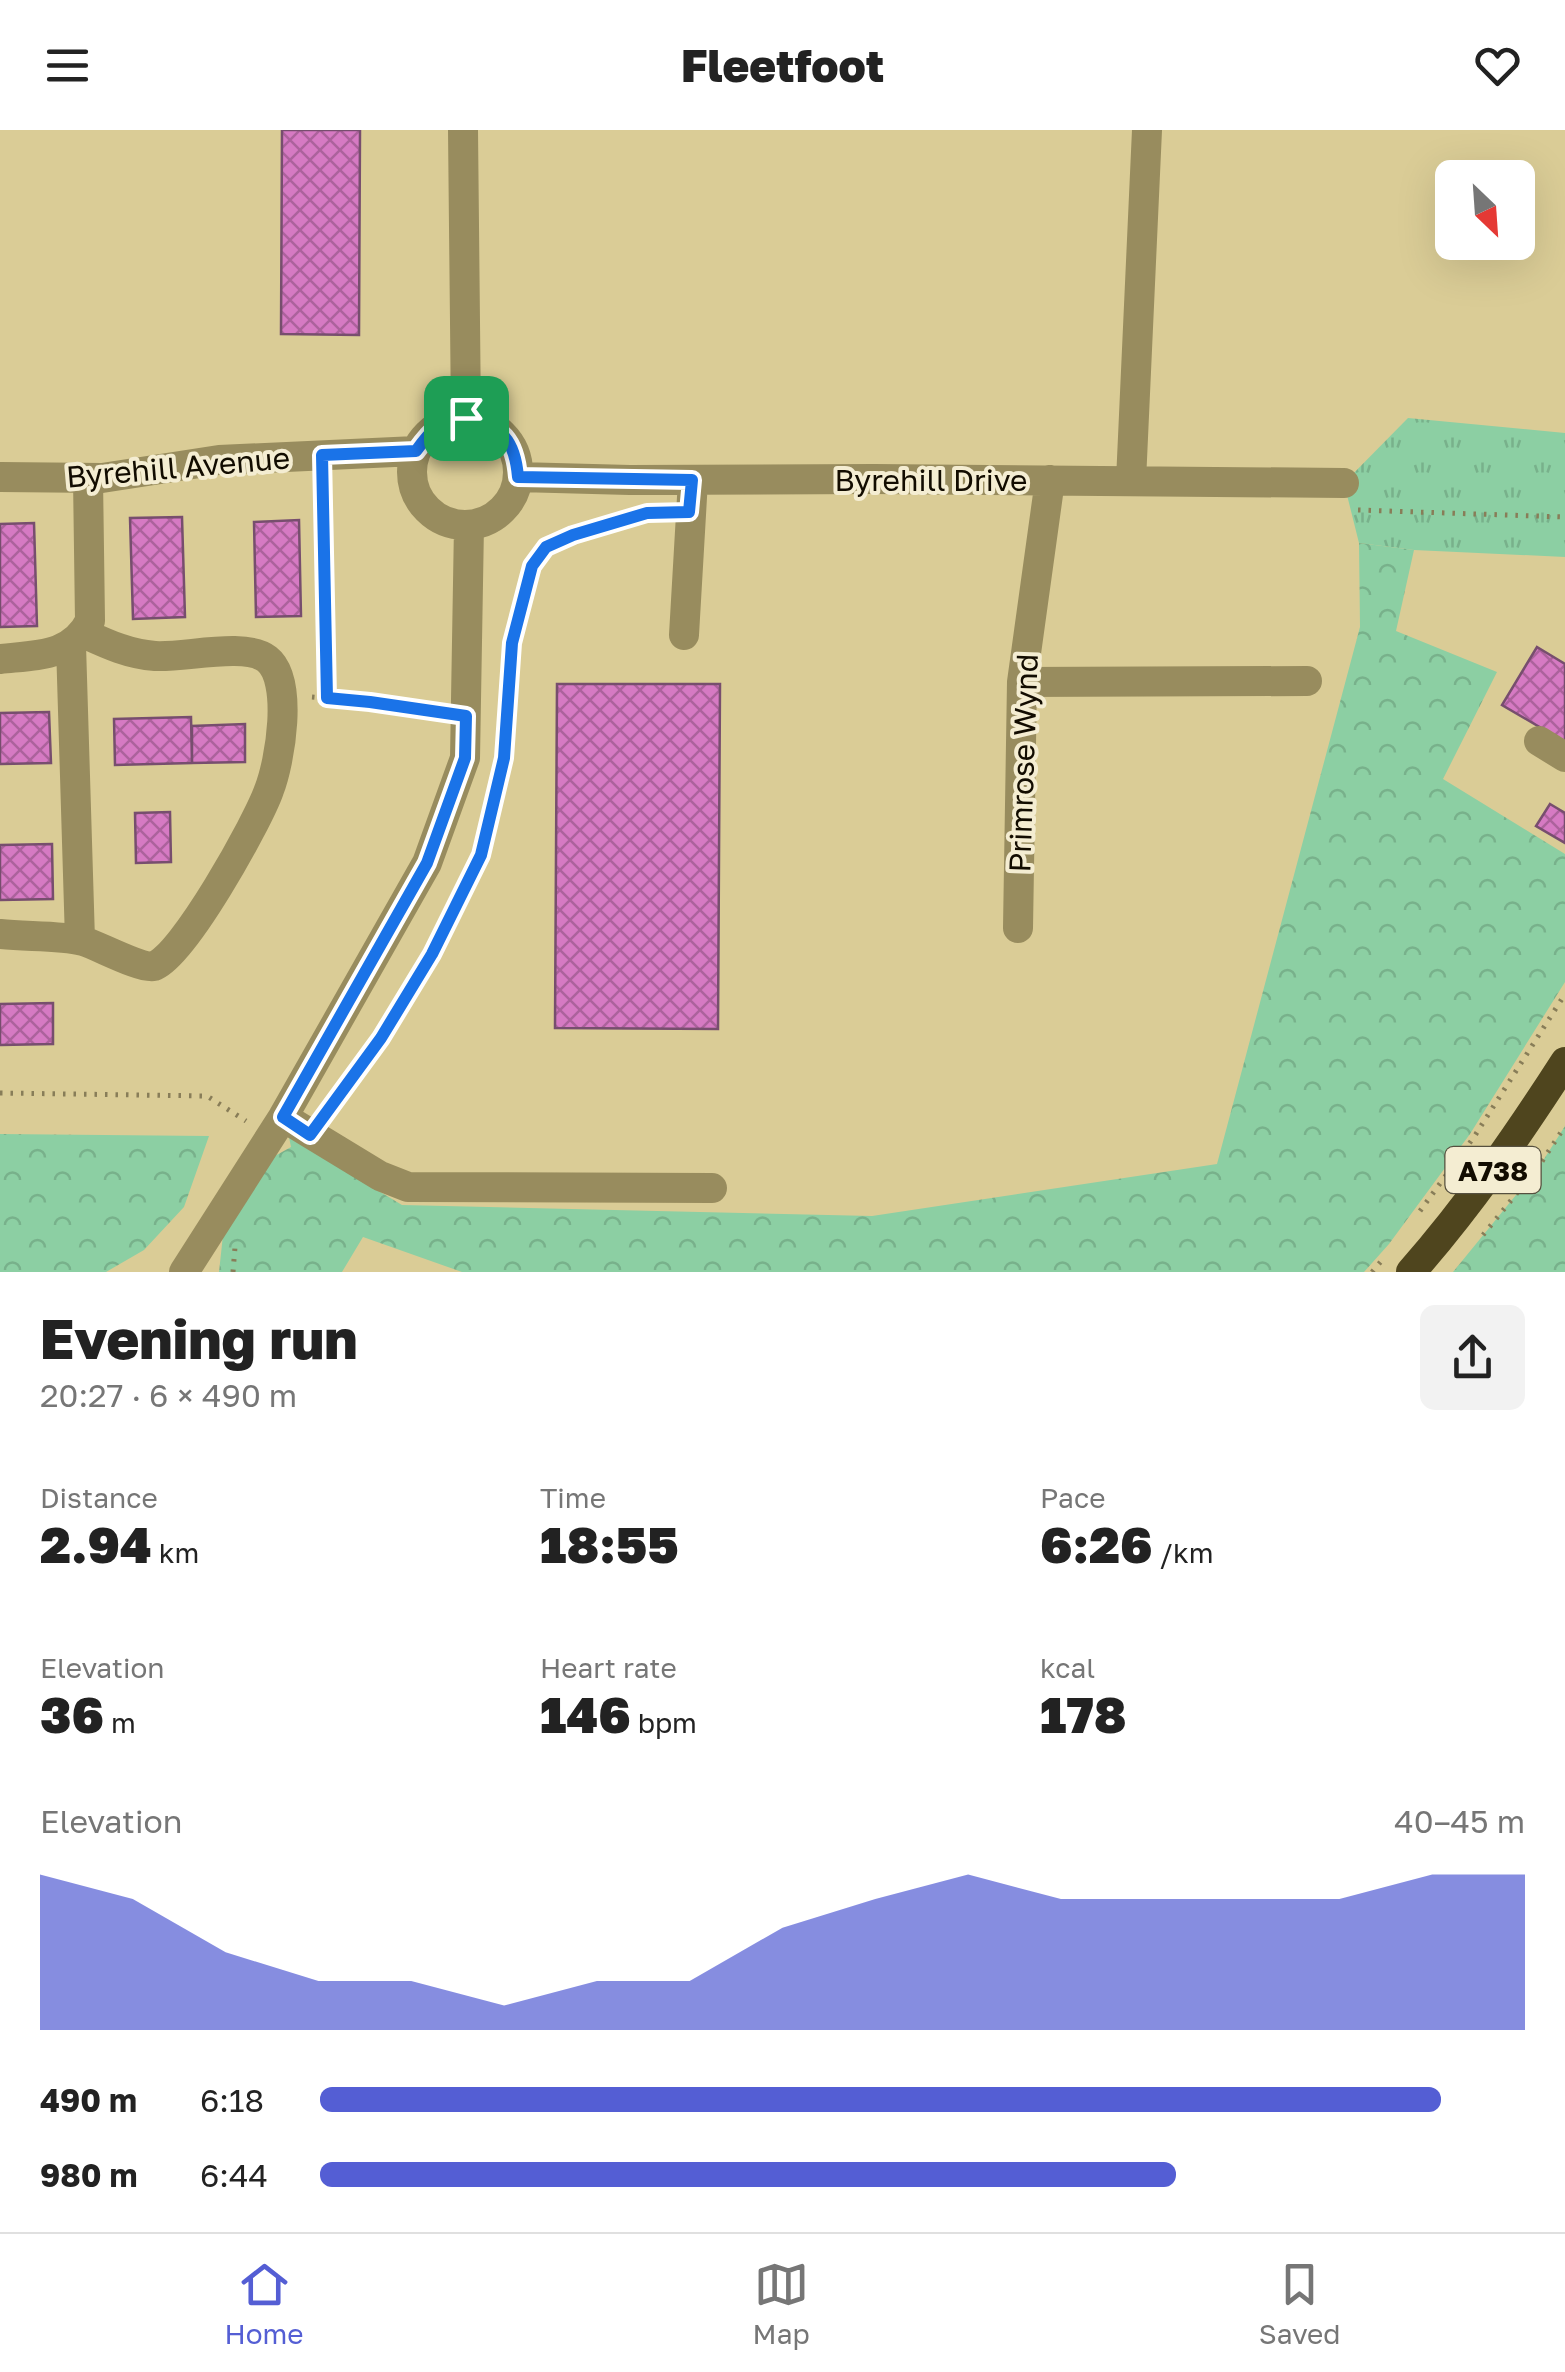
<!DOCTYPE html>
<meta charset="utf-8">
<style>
:root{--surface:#fff;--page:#f2f2f2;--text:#222;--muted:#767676;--line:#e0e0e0;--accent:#545ed4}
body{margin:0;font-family:"Golos Text",sans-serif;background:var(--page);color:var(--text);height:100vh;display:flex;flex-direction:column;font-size:38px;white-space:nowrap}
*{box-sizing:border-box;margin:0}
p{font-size:32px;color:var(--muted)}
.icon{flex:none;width:55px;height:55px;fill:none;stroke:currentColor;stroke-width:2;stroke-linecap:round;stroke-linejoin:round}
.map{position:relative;height:1142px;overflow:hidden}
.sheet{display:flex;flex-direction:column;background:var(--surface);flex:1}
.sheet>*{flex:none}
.needle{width:65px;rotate:155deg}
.tools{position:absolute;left:1435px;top:30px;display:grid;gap:20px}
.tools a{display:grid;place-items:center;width:100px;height:100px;border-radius:15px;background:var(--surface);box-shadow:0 10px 40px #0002;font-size:50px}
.pin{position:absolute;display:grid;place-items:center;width:85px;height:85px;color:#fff;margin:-42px;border-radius:20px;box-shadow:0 5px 15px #0006}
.round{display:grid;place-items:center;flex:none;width:105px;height:105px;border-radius:15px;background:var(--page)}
.head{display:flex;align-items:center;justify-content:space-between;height:170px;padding:0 40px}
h1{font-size:55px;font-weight:800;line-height:75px}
.figures{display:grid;grid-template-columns:repeat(3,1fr);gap:15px;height:170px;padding:10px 40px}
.figures div{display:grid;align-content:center}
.figures b{font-size:50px;font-weight:800}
.figures small{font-size:28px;font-weight:400}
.figures p{font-size:28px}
.chart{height:280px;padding:20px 40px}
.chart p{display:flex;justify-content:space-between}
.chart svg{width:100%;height:180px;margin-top:10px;fill:var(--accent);opacity:.7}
ul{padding:0 40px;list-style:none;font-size:32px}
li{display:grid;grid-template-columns:160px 120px 1fr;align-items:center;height:75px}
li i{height:25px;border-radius:12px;background:var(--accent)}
header{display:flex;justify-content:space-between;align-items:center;height:130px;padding:0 40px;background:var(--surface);font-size:45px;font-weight:800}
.tabs{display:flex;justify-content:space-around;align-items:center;height:140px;border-top:2px solid var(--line);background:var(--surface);font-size:28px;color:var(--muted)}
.tabs a{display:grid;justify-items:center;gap:5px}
.tabs .current{color:var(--accent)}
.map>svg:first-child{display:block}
</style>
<header><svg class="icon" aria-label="menu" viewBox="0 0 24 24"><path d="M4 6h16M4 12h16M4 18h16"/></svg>Fleetfoot<svg class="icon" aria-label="heart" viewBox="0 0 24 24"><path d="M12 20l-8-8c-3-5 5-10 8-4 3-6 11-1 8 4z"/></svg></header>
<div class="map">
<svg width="1565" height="1142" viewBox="0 0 1565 1142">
<defs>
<pattern id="grass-tufts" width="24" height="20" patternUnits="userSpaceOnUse" patternTransform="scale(2.5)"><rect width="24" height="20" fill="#8ccfa3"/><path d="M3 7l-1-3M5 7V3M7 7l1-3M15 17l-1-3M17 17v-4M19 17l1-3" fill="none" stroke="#78b18b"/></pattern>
<pattern id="forest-crowns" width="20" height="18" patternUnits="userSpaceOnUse" patternTransform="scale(2.5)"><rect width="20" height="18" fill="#8ccfa3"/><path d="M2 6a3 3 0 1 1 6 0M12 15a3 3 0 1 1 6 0" fill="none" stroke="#78b18b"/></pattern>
<pattern id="building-cross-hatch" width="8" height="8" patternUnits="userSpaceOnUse" patternTransform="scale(2.5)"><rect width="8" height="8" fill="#d67ac3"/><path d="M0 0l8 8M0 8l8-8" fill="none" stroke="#ac629c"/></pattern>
</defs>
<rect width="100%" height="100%" fill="#dacc96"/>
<!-- grass -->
<path fill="url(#grass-tufts)" d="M1408 288 1565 303V427L1414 420 1359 413 1344 353Z"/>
<!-- forest -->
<path fill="url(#forest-crowns)" d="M1359 413 1414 420 1396 501 1497 542 1443 649 1565 724V852L1470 1004 1389 1114 1364 1142H462L363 1107 342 1142H219L223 1105 273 1027 291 1017 289 1007 402 1075 872 1086 1217 1034 1360 497Z
M1565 996V1142H1453L1539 1037Z
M0 1004 209 1006 184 1077 144 1120 106 1142H0Z"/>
<!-- building -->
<path fill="url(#building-cross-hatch)" stroke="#774e6e" stroke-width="2.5" d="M282 0H360L359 205 281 204Z
M182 387 185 487 133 489 130 388Z
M299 390 301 486 256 487 254 392Z
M34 393 37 496 0 497V394Z
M1537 517 1565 534V612L1502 575Z
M557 554H720L718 899 555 898Z
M49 582 51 633 0 634V583Z
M191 587 192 633 115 635 114 589Z
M245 594V632L192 633V596Z
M1550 674 1565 683V713L1536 696Z
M170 682 171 732 136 733 135 683Z
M52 714 53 769 0 770V715Z
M53 873V914L0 915V874Z"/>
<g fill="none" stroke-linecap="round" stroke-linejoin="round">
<!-- path -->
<path stroke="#887d58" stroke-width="5" stroke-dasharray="2.5 8" stroke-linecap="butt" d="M323 351 327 568
M1358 380 1565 387
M312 567 370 572 440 582
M0 963 207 966 246 991
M329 981 381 908 432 824 481 725 505 628 512 513 532 437 546 417 573 405 647 383H662
M1420 1081 1474 1007 1565 864
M1483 1105 1539 1036 1565 996
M233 1142 235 1117
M1372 1142 1383 1129"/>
<!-- minor -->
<path stroke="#988c5e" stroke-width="30" d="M463 0 466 288
M412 342a53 53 0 1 1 106 0a53 53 0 1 1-106 0Z
M0 347 102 348 219 330 416 321
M518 347 630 350 874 349 1344 353
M1131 351 1147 0
M684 505 693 350
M71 515 80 810
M0 529C36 525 72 527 90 491L88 348
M1022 552 1307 551
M1539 611 1565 627
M1018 798 1022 552 1050 350
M0 804C25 807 60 805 83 811 99 816 141 839 154 836 182 828 258 692 269 660 280 632 294 550 267 529 245 512 184 528 155 526 128 524 107 514 83 503
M283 987 380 1046 408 1057 712 1058
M184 1142 283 987 427 733 465 628 469 395"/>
<!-- highway -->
<path stroke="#4f451e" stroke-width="30" d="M1411 1142C1469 1076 1518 1005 1565 932"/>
</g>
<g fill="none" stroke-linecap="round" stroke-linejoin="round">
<!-- route casing -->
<g stroke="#fff" stroke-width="20">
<path id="route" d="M466 288C502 296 515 310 518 347L692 350 689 382 647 383 573 405 546 417 532 436 512 513 504 628 481 725 432 824 381 908 310 1005 283 987 427 733 465 628 466 586 370 572 327 568 322 325 416 321C432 299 438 292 466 288Z"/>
</g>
<!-- route -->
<use href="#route" stroke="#1a73e8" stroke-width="12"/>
</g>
<g text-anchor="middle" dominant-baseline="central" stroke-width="8" stroke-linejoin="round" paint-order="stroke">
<!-- shield labels -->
<rect fill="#f4edd2" stroke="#56503f" stroke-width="2.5" x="1445.5" y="1017" width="95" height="46" rx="8"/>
<g font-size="28" font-weight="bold" fill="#120c00">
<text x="1493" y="1040">A738</text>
</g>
<!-- street labels -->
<g font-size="30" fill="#120c00" stroke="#f4edd2">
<text transform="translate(178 337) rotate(-5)">Byrehill Avenue</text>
<text x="931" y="350">Byrehill Drive</text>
<text transform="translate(1023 633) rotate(-88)">Primrose Wynd</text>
</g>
</g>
</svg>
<div class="tools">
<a><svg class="needle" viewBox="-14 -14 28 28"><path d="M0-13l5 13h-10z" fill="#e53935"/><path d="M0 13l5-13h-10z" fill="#767676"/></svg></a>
</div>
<div class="pin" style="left:466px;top:288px;background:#1e9e55"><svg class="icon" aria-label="arrive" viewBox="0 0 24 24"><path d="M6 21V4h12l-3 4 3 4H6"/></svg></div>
</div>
<section class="sheet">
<div class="head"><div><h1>Evening run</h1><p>20:27 · 6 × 490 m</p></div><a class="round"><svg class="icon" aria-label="share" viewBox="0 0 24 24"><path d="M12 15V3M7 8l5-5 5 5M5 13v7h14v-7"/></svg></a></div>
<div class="figures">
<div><p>Distance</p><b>2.94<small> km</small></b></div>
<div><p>Time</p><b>18:55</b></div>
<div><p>Pace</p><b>6:26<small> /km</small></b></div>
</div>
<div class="figures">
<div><p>Elevation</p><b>36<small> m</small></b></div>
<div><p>Heart rate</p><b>146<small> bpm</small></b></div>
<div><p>kcal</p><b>178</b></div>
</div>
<div class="chart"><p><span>Elevation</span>40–45 m</p>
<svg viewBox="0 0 160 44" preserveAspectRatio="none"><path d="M0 44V6L10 12L20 25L30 32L40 32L50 38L60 32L70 32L80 19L90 12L100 6L110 12L120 12L130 12L140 12L150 6L160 6V44z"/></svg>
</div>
<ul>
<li><b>490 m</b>6:18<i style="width:93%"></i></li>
<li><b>980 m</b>6:44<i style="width:71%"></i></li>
</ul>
</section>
<nav class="tabs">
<a class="current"><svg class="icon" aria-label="home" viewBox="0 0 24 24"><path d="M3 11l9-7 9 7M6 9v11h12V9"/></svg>Home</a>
<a><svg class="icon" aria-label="map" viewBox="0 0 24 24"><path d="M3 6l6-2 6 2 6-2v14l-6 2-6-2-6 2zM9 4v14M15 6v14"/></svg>Map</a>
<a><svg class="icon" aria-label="saved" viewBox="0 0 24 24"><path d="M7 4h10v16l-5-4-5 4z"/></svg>Saved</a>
</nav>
